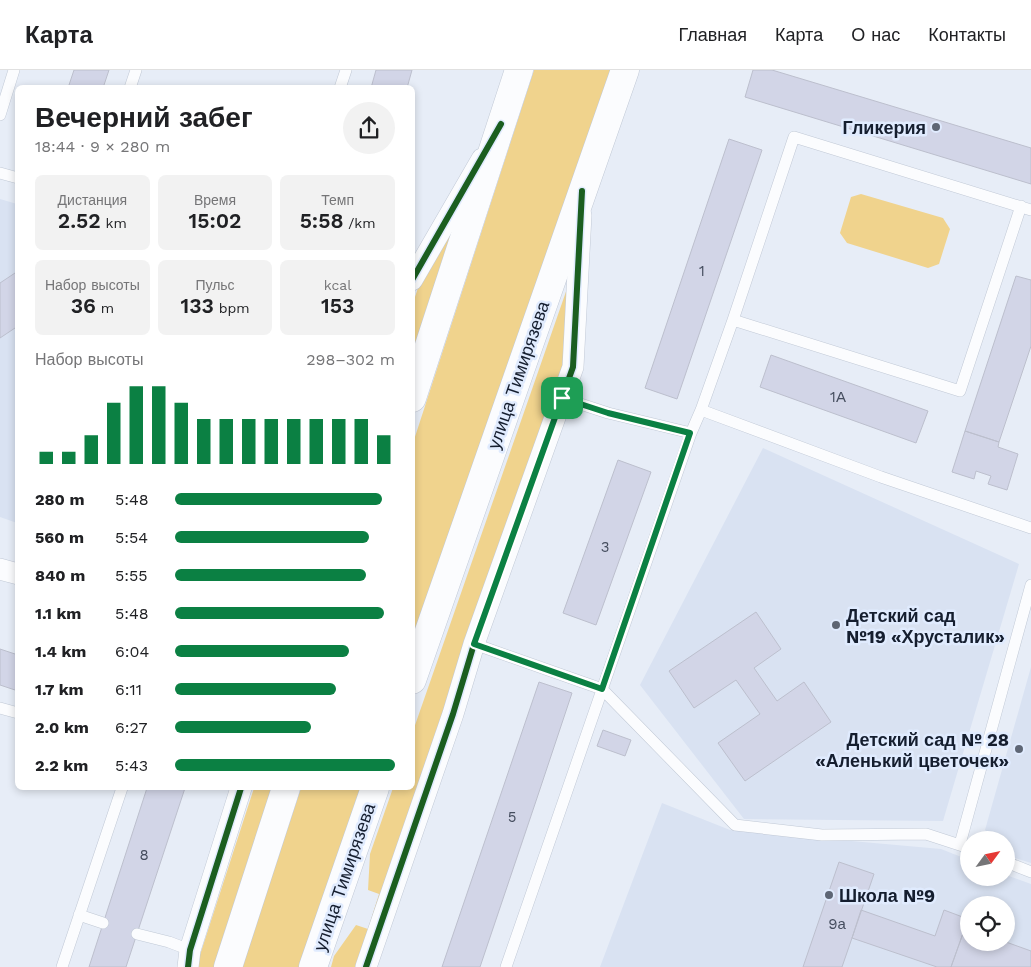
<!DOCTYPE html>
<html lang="ru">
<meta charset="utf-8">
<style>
:root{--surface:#fff;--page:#f2f2f2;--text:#202124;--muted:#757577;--line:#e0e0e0;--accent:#0b8043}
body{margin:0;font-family:"Work Sans",sans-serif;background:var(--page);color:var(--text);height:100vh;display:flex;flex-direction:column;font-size:19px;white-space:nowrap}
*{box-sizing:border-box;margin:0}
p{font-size:16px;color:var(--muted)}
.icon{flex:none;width:28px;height:28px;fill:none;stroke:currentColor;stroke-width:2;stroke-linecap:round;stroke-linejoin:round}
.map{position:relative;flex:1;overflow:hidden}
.drawer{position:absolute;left:15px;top:15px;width:400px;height:705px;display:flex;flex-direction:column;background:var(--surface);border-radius:8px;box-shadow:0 2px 8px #0003}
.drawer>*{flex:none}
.needle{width:32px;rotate:57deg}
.tools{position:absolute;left:960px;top:761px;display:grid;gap:10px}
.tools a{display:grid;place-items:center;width:55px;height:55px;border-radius:50%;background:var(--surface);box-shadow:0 2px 8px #0003;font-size:25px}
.pin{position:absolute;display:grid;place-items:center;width:42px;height:42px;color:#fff;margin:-21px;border-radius:10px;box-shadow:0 2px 8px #0006}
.round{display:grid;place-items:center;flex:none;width:52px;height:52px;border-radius:26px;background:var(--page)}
.overview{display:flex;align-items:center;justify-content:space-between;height:85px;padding:0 20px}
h1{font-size:28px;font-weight:600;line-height:38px}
.figures{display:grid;grid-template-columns:repeat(3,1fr);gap:8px;height:85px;padding:5px 20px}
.figures div{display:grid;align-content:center;border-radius:8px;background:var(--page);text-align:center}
.figures b{font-size:21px;font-weight:600}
.figures small{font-size:14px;font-weight:400}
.figures p{font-size:14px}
.chart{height:140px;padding:10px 20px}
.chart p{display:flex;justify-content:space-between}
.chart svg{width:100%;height:90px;margin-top:5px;stroke:var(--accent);stroke-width:6}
ul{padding:0 20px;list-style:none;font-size:16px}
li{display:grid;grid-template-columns:80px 60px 1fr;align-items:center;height:38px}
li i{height:12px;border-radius:6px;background:var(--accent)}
header{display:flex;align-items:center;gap:30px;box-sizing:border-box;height:70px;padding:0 25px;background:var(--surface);border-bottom:1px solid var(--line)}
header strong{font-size:24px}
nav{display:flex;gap:28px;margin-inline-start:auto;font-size:18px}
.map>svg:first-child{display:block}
</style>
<header>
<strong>Карта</strong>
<nav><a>Главная</a><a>Карта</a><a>О нас</a><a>Контакты</a></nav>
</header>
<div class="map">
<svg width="1031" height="897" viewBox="0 0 1031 897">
<rect width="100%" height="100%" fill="#e7edf7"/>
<!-- built -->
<path fill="#d9e2f2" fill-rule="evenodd" d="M0 129 17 134V453L0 447Z
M763 378 1019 494 943 751 744 749 640 615Z
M1031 597V793L1012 787 1006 781V770H995L985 760Z
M662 733 730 760 941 779 969 790V808H1006V805L1031 814V897H600ZM969 835H1006V872H969Z"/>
<!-- green -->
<path fill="#f0d38d" d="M534 0H613L413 582V373Z
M861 124 943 148 950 159 939 194 928 198 847 173 840 163 851 127Z
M470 126 413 288V233L419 215Z
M577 190 576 263 359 897H331L334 886 356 855 368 859 379 824 368 820 370 784 393 718H412L413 661Z
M254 718H279L222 897H198L199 888Z
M301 718H366L304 897H242Z"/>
<!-- building -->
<path fill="#d2d5e7" stroke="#bcbfcd" d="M74 0H109L103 18H68Z
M376 0H412L407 18H371Z
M753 0H772L1031 78V114L745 27Z
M729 69 762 80 677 329 645 318Z
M18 201V256L0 268V213Z
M1016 206 1031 210V276L999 372 965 361Z
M771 285 928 341 916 373 760 317Z
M965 361 999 372 998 377 1018 384 1007 420 988 414 991 406 976 401 974 409 952 402Z
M618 390 651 402 596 555 563 543Z
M756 542 781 579 754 598 777 631 804 612 831 652 745 711 718 673 760 644 736 610 694 638 669 601Z
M0 579 18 585V621L0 615Z
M539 612 572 623 537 728 480 897H442Z
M603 660 631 670 625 686 597 676Z
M147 718H185L126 897H89Z
M839 792 874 804 842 897H803Z
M861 840 935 866 944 840 968 849 951 897H937L852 868Z
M965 858 969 859V872H1006L1031 881V897H951Z"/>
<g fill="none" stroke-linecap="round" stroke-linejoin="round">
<!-- lane casing -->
<g stroke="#c1c9d6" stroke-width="12">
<path id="lane" d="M130 18 136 0
M340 18 346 0
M0 45 14 0
M0 103 18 108
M733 250 960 321 1021 136
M562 328 608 343 691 363
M701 340 881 407 1031 458
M474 574 602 619 735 755 822 765 926 764 969 778
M0 638 18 643
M960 774 1031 515
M1006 792 1031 802
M79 845 103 853
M137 864 169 872 190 880
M62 897 122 718
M506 897 691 363 701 340 733 250 794 67 1031 140"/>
</g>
<!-- street casing -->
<g stroke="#c1c9d6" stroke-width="22">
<path id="street" d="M412 210 482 89
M0 499 18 504
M188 897 190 880 241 718
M366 897 453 644 474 574 573 297 581 145"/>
</g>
<!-- secondary casing -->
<g stroke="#c1c9d6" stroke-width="29">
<path id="secondary" d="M412 328 519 0
M412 610 625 0
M228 897 286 718
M313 897 375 718"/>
</g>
<!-- lane -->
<use href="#lane" stroke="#fbfcfe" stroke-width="11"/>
<!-- street -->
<use href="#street" stroke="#fbfcfe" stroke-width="21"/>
<!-- secondary -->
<use href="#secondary" stroke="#fbfcfe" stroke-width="28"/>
<!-- cycleway casing -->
<g stroke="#e0ebfe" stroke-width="9">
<path id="cycleway" d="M412 210 501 54
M188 897 190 880 241 718
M366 897 453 644 474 574 573 297 582 121"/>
</g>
<!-- cycleway -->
<use href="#cycleway" stroke="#1b5e20" stroke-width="6"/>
</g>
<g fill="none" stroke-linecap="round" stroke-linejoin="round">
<!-- route casing -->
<g stroke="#fff" stroke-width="10">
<path id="route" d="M562 328 608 343 690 363 602 619 474 574Z"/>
</g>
<!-- route -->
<use href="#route" stroke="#0b8043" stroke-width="6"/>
</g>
<!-- markers -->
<g fill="#5e6675" stroke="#e0ebfe" stroke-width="2">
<circle cx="936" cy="57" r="5"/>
<circle cx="836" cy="555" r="5"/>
<circle cx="1019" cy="679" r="5"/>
<circle cx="829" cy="825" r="5"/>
</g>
<g text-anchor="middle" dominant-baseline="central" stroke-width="5" stroke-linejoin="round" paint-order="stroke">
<!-- number labels -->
<g font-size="15" fill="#454d5e">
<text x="702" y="201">1</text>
<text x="838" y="327">1А</text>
<text x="605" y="477">3</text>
<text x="512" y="747">5</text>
<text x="144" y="785">8</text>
<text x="837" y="854">9а</text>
</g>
<!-- poi labels -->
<g font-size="18" font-weight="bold" fill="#151e2f" stroke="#e0ebfe" text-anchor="end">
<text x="926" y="57">Гликерия</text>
<text x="846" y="545" text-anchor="start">Детский сад<tspan x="846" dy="21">№19 «Хрусталик»</tspan></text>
<text x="1009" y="669">Детский сад № 28<tspan x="1009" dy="21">«Аленький цветочек»</tspan></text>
<text x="839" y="825" text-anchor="start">Школа №9</text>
</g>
<!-- street labels -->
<g font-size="18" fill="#151e2f" stroke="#e0ebfe">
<text transform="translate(518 305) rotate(-71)">улица Тимирязева</text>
<text transform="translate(344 807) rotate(-71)">улица Тимирязева</text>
</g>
</g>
</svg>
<div class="tools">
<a><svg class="needle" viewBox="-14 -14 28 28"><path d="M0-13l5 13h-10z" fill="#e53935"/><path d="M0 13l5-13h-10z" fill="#757577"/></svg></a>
<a><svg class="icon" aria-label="locate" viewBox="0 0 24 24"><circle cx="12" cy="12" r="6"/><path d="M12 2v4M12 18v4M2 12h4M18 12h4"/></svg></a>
</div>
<div class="pin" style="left:562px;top:328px;background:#1e9e55"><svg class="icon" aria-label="arrive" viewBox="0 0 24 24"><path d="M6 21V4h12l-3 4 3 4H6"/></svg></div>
<section class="drawer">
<div class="overview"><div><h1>Вечерний забег</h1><p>18:44 · 9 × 280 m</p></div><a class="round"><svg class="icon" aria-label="share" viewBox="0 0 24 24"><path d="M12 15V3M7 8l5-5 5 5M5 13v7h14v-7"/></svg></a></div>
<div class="figures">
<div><p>Дистанция</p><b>2.52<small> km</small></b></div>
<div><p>Время</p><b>15:02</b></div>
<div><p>Темп</p><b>5:58<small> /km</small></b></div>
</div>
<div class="figures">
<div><p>Набор высоты</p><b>36<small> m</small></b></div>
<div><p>Пульс</p><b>133<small> bpm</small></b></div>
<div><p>kcal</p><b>153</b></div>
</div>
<div class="chart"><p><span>Набор высоты</span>298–302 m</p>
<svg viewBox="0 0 160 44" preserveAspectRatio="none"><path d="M5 44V38M15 44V38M25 44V30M35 44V14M45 44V6M55 44V6M65 44V14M75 44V22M85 44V22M95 44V22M105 44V22M115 44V22M125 44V22M135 44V22M145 44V22M155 44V30"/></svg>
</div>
<ul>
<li><b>280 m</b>5:48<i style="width:94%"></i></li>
<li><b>560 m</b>5:54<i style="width:88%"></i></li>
<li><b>840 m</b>5:55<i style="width:87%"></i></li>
<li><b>1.1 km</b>5:48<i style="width:95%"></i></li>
<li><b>1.4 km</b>6:04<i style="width:79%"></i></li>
<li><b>1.7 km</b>6:11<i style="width:73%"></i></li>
<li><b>2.0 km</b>6:27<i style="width:62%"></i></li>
<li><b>2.2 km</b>5:43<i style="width:100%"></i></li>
</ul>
</section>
</div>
